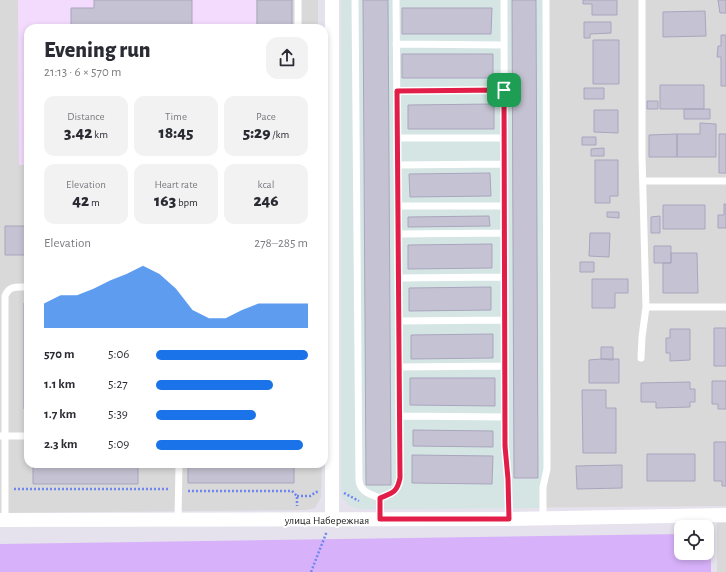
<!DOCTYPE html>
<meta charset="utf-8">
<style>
:root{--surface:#fff;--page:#f2f2f3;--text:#2b2b33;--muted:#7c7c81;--accent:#1a73e8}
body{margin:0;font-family:"Alegreya Sans",sans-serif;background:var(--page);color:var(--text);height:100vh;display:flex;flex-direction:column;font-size:15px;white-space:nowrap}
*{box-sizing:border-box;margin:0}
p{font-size:13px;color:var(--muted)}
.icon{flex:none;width:22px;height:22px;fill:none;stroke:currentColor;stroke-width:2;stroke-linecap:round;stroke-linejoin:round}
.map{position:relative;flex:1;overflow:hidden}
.details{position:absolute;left:24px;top:24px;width:304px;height:444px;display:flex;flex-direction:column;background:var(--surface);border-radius:12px;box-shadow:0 2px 6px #0003}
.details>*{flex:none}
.controls{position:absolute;left:674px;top:520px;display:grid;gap:8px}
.controls a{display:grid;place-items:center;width:40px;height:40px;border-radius:8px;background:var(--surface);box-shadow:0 2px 6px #0003;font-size:20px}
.pin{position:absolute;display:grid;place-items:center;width:34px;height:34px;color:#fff;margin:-17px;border-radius:8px;box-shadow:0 2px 6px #0006}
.round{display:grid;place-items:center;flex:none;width:42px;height:42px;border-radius:12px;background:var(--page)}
.overview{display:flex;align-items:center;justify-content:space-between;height:68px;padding:0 20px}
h1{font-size:22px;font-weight:800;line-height:30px}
.stats{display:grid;grid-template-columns:repeat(3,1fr);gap:6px;height:68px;padding:4px 20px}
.stats div{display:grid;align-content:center;border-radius:10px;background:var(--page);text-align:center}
.stats b{font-size:17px;font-weight:800}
.stats small{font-size:11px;font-weight:400}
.stats p{font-size:11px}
.chart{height:112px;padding:8px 20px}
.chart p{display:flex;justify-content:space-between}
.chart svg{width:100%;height:72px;margin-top:4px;fill:var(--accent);opacity:.7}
ul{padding:0 20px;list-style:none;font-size:13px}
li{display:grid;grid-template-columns:64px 48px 1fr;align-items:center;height:30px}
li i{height:10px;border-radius:5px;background:var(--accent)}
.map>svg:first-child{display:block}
</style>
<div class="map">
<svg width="726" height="572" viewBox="0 0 726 572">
<rect width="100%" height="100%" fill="#e6e2ed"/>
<!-- residential -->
<path fill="#d9d9da" d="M0 0H318V28H28V464H322L321 497 315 508 306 510 0 513Z
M341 0H726V506L359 509 349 505 343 498 341 489Z
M717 523H726V572H717Z"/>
<!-- industrial -->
<path fill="#d4e5e4" d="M341 0H543L545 508 359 509 349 505 343 498 341 489Z"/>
<!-- education -->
<path fill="#f3dbfd" d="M18 0H256V28H28V165H19Z"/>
<!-- sand -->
<path fill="#d7b2fa" d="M681 534V553H707V534L711 533V572H0V544Z"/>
<!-- building -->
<path fill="#c5c3d3" stroke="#a9a5bd" d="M94 0H192V28H71V8H94Z
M257 0H292V26H257Z
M363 0H388L391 485H366Z
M512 0H536L538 478H514Z
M583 0H617V15H592V4H583Z
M718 0H726V13H720Z
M402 8H492L491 34H402Z
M705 11 706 36 663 37V12Z
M584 22H611V33L590 34V38H584Z
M721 35H726V86H721V57H717L718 46H721Z
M593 40H619V84H593Z
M402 54H493V78H402Z
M660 85H704V109H660Z
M584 88H604V99H584Z
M647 101H658V109H647Z
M494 104V129H408V105Z
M684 109H710V119H684Z
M594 110H618V133L594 132Z
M700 123 716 124V157H677V134H700Z
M677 134V157H649V135Z
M719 134H726V173H719Z
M582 137H596V145H582Z
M604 148V156H591V149Z
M595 160H618V196H610V203H595Z
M490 173 491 196 410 197 409 174Z
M724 204H726V228H718V215H724Z
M663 205H705V229H663Z
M607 212H619V218L607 217Z
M489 216 490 226 408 227V217Z
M660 216V233H651V217Z
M5 226H28V255H5Z
M590 233H610L609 257 589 256Z
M492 244V268L408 269V245Z
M654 246H671V263H654Z
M671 253H697L698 293H663V263H671Z
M580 262H594V272H580Z
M592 279H628V293H615V308H592Z
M491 287V310L409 311V288Z
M24 303H28V409H24Z
M714 328H726V366H714Z
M670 329H690V360L670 361V353H666V338H670Z
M493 334V358L411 359V335Z
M601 347H613V360L601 359Z
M601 359H619V383H589V360Z
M410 378H495V406L410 405Z
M712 381H726V409H718V404H712Z
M690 382V389H695V402H690V407L656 408V402H641V383Z
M582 390H606V408H616V453H583Z
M413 430 493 431V447L413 446Z
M714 442H726V486H722V481H714Z
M647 454H695V481H647Z
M412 455 493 456 492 484 412 483Z
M33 464H138V484H33Z
M188 464H294V483H188Z
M622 465V488L577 489 576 466Z"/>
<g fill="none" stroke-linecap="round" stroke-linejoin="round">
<!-- path -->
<path stroke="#6f86f1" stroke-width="2.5" stroke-dasharray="2 2" stroke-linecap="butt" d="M14 489H169
M188 491H292L297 496V506
M344 493 359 501
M297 496H310L316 492H319
M311 572 327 531"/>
<!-- lane -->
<path stroke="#fff" stroke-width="7" d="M298 0V24
M355 0 359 480C360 492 370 494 380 498
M504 0 505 446 508 479 509 519
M642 0V156L646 307
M396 44 504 45
M397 91 504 90
M397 138H504
M398 165 504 164
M643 181H726
M398 206H504
M398 234 504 233
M399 278 504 277
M399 321 504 320
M641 358 642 337 646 307H726
M400 367 505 366
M400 416 505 417
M0 436H28
M380 519V498C392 493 397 493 400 478L396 0
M543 519V487L547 469 546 0
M5 520V296C9 285 18 287 28 287
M178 520 179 464"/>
<!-- street -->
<path stroke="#fff" stroke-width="14" d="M332 0V520
M0 520 509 519 726 515"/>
</g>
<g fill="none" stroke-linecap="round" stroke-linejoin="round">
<!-- route casing -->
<g stroke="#fff" stroke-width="8">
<path id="route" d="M504 90 505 446 508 479 509 519H380V498C392 493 397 493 400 478L397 91Z"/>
</g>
<!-- route -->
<use href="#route" stroke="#e11d48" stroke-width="5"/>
</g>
<g text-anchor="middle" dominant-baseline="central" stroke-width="4" stroke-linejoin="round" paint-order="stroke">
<!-- street labels -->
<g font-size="11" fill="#1c1c1c" stroke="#fff">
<text x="327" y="520">улица Набережная</text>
</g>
</g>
</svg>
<div class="controls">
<a><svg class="icon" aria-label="locate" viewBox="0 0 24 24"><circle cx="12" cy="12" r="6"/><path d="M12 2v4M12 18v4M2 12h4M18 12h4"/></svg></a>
</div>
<div class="pin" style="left:504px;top:90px;background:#1e9e55"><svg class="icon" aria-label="arrive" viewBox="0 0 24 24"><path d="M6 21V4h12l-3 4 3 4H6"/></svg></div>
<section class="details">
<div class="overview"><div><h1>Evening run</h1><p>21:13 · 6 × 570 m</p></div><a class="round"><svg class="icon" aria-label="share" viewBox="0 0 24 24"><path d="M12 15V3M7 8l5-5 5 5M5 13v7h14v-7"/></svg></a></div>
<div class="stats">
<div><p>Distance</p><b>3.42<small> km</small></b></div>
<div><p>Time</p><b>18:45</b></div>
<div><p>Pace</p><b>5:29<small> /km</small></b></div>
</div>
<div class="stats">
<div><p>Elevation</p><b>42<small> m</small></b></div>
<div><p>Heart rate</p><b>163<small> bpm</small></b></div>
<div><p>kcal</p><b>246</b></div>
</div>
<div class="chart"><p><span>Elevation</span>278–285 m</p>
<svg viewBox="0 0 160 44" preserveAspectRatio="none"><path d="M0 44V29L10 24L20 24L30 20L40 15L50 11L60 6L70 11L80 20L90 33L100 38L110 38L120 33L130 29L140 29L150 29L160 29V44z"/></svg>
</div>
<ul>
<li><b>570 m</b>5:06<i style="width:100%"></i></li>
<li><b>1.1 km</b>5:27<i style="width:77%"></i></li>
<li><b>1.7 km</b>5:39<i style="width:66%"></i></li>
<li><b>2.3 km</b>5:09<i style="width:97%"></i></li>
</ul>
</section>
</div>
